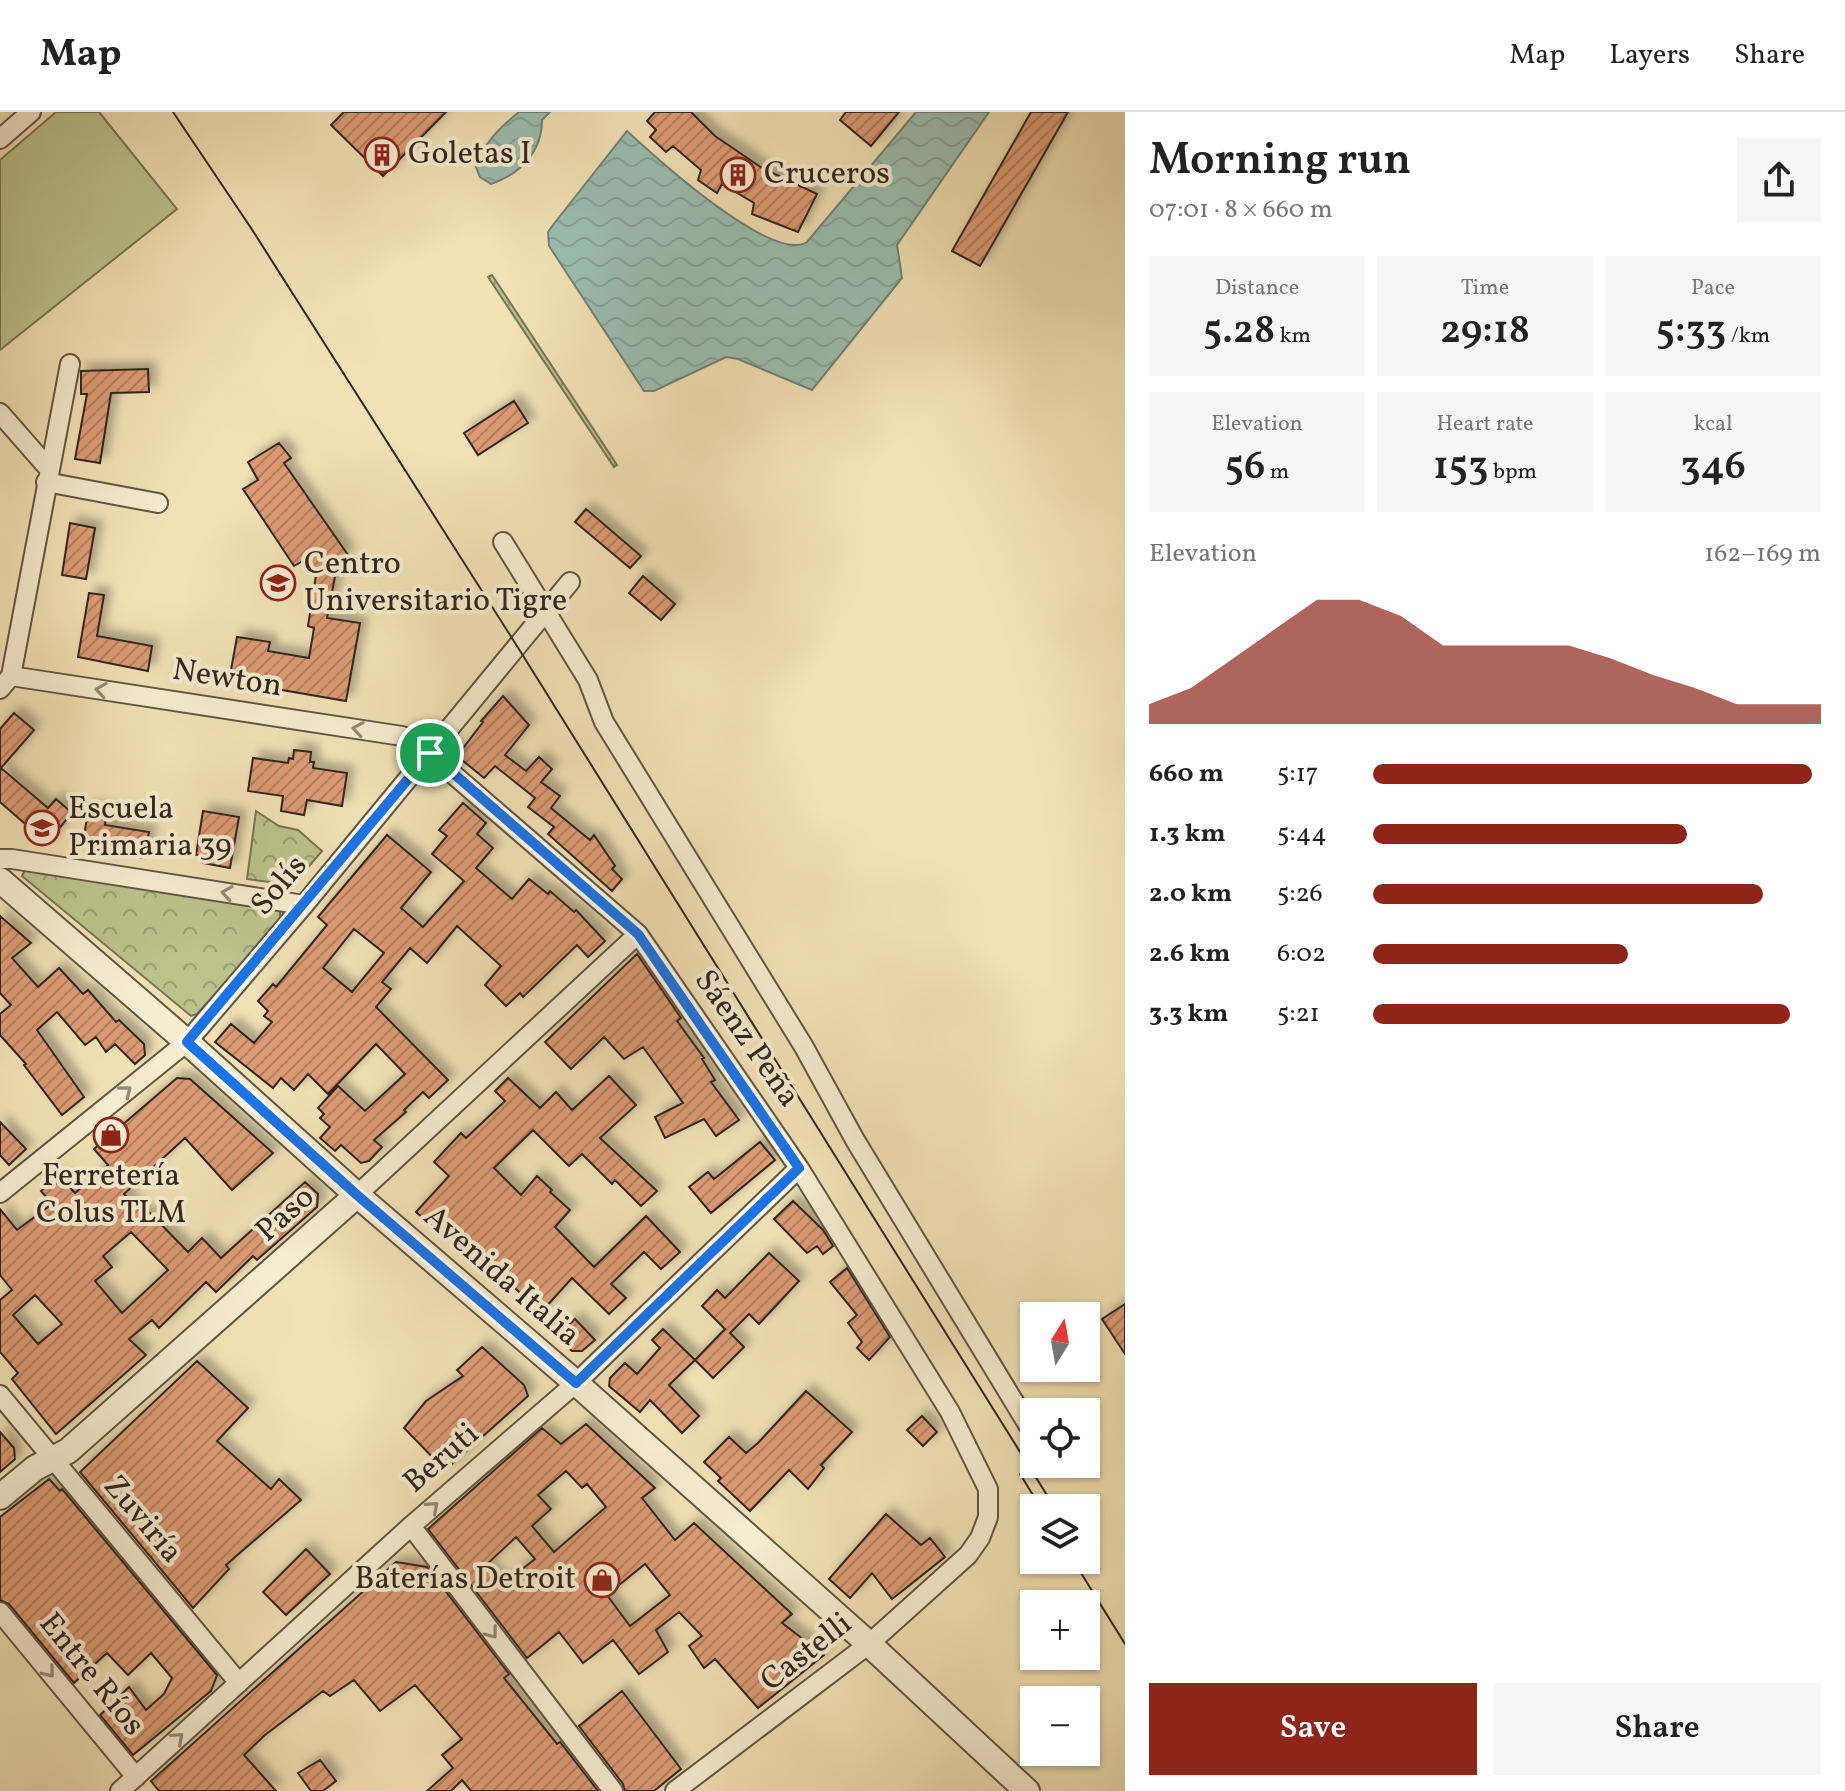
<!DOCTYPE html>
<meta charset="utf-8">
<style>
:root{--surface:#fff;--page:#f6f6f6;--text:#222;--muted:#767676;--line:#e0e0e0;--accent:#8f2418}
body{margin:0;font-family:Vollkorn,serif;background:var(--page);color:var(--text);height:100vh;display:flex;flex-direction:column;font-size:30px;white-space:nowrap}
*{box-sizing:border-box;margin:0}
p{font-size:26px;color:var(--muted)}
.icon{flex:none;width:44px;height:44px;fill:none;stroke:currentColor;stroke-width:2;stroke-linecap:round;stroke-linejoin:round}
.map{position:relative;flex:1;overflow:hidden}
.drawer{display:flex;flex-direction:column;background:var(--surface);width:720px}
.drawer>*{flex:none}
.needle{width:52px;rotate:11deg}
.controls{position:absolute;left:1020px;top:1190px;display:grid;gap:16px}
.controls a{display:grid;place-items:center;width:80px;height:80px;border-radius:0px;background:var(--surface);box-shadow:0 2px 6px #0004;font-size:40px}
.pin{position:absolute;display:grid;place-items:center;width:68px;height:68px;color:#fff;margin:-34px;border:4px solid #fff;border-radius:50%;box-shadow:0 2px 8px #0007}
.round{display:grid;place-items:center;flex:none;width:84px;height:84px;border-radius:0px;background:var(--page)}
.headline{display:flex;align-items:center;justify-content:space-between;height:136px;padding:0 24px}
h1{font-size:44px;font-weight:600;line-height:60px}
.figures{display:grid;grid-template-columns:repeat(3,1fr);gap:12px;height:136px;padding:8px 24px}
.figures div{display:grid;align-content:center;border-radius:0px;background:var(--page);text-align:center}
.figures b{font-size:40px;font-weight:600}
.figures small{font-size:22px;font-weight:400}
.figures p{font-size:22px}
.chart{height:224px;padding:16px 24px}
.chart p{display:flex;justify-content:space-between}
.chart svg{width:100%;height:144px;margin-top:8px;fill:var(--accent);opacity:.7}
.action{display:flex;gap:16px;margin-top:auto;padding:16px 24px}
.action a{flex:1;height:92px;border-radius:0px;background:var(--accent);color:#fff;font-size:32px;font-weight:600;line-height:92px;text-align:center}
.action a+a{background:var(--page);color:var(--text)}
ul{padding:0 24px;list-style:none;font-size:26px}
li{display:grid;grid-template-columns:128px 96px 1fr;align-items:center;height:60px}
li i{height:20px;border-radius:10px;background:var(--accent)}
header{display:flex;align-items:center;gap:48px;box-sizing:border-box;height:112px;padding:0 40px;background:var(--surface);border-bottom:2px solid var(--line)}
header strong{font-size:38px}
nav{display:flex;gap:44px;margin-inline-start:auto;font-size:28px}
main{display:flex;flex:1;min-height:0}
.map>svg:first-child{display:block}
</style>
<header>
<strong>Map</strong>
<nav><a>Map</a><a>Layers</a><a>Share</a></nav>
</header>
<main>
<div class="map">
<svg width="1125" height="1679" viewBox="0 0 1125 1679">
<defs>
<pattern id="grass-tufts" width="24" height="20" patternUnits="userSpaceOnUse" patternTransform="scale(2)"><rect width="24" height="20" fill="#bcc28c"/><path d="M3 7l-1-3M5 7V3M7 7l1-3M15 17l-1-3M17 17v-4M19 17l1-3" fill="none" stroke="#999d72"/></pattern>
<pattern id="forest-crowns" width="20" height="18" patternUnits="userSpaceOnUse" patternTransform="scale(2)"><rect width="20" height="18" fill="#bcc28c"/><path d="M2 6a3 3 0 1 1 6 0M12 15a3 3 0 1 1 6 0" fill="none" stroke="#999d72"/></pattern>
<pattern id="water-waves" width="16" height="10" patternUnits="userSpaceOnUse" patternTransform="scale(2)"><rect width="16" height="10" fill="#9bbdb0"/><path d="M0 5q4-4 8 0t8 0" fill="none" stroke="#86a297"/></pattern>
<pattern id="building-hatch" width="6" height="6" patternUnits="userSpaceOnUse" patternTransform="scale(2)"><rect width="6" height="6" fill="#dc9b74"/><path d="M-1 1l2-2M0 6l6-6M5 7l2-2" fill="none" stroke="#b37e5e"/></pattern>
<filter id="shadow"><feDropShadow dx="7" dy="-7" stdDeviation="4" flood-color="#0004"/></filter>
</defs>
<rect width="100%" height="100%" fill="#f1e1b5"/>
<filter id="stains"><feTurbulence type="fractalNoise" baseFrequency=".0025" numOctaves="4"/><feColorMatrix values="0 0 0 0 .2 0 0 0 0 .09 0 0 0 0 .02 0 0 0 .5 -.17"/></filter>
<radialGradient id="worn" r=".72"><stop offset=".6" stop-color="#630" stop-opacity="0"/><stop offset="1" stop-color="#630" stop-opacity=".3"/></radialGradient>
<!-- grass -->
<path fill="url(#grass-tufts)" stroke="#787454" stroke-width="2" d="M492 163 617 353 614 355 488 165Z"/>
<!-- forest -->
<path fill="url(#forest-crowns)" stroke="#787454" stroke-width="2" d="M256 699 279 714 298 718 322 739 293 773 247 767Z
M25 758 280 798V811L197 902 191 904 22 764Z"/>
<!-- pitch -->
<path fill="#bcc28c" stroke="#787454" stroke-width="2" d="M56 0H99L177 97 0 238V48Z"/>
<!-- water -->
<path fill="url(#water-waves)" stroke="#718174" stroke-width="2" d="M519 0H550L542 8C542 40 520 62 491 72L480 65 476 55C484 31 499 16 519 0Z
M916 0H989L897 133 902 166 812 278 738 247 726 245 654 279H644L549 134 548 120 553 113 627 19C654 44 772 152 807 130Z"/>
<!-- building -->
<path fill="url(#building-hatch)" stroke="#33261b" stroke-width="2" fill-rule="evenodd" filter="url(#shadow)" d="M344 0H446L383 64 331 13Z
M655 0H691L715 24 762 56 817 82 798 120 752 102 754 91 722 72 717 81 698 68 701 58 673 34 666 40 650 25 656 18 647 9Z
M846 0H899L871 34 840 8Z
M1031 0H1068L980 154 952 139Z
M148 257 149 280 111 281 100 351 75 347 87 282H81V259Z
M514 289 528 311 478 343 464 321Z
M279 331 291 346 284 351 348 443 338 449 327 506 360 511 346 589 229 569 237 525 270 530 268 539 309 546 314 516 308 514 316 463 306 447 294 454 243 377 258 368 248 350Z
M586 397 641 444 630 456 575 410Z
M70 411 95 416 86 467 62 463Z
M643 464 675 492 661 508 629 481Z
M89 481 104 483 97 524 152 534 148 559 78 545Z
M503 584 529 613 505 643 526 659 539 645 552 657 541 670 560 684 551 696 590 728 594 723 615 754 612 757 622 767 612 779 548 722 554 715 528 695 535 686 495 654 484 666 457 644 483 610 481 609Z
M14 601 34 618 1 656 48 696 56 687 72 701 47 731 0 690V617Z
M294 638 311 640 310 650H314L313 656 347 661 342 694 307 688 304 703 281 699 283 684 248 679 253 646 288 651 289 646 293 647Z
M463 691 486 711 477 722 493 736 476 756 512 787 529 767 548 782 550 779 574 800 576 798 605 829 588 845 577 833 523 885 520 881 506 894 485 873 501 854 457 814 427 851 410 836 382 870 391 877 376 895 448 968 429 986 423 980 404 998 406 1000 374 1028 382 1035 369 1049 361 1051 341 1033 335 1039 320 1026 330 1015 320 1006 324 1002 318 996 338 974 365 999 405 962 376 932 328 982 308 962 294 978 281 966 273 976 215 930 231 912 254 931 272 910 264 904 268 899 258 889 273 872 276 875 327 813 318 805 387 723 431 760 401 796 423 815 464 769 432 742 447 724 439 718ZM354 817 384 841 352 880 323 856Z
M89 696 107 699 105 713 149 720 144 746 93 737 95 729 83 728Z
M203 699 239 705 230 756 203 751 204 744 196 743Z
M0 804 31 831 12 846 38 875 59 856 83 882 88 878 116 910 119 908 144 932 145 943 135 952 115 932 106 940 96 925 85 933 57 900 37 918 84 985 62 1003 24 953 26 952 0 923V902L11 893 0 881Z
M637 842 681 906 677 909 704 946 702 947 715 968 711 970 739 1008 716 1024 704 1007 665 1026 655 1005 683 991 643 935 624 947 604 925 571 957 545 930Z
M609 964 636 993 600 1026 657 1079 641 1094 615 1068 612 1072 582 1042 569 1054 533 1018 494 1056 521 1083 537 1064 552 1078 550 1080 570 1098 555 1115 594 1155 646 1104 680 1140 661 1157 644 1140 611 1172 626 1186 609 1202 572 1166 535 1207 523 1196 529 1189 505 1167 500 1172 470 1145 476 1137 443 1108 435 1117 416 1100 449 1064 434 1050 461 1021 466 1026 505 989 495 979 508 966 540 996 556 980 572 998Z
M177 966 190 967 273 1041 232 1078 185 1026 124 1082 145 1104 149 1100 188 1140 202 1126 221 1146 305 1070 318 1082 317 1095 257 1148 253 1144 216 1180 206 1170 159 1216 152 1208 129 1227 146 1243 56 1322 12 1267 18 1261 0 1240V1188L12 1178 0 1163V1097L17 1118 52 1092 41 1079 59 1063 75 1081 108 1053 94 1037ZM131 1120 168 1158 122 1201 95 1169 112 1155 103 1144ZM35 1183 62 1212 38 1232 13 1203Z
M0 1010 26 1037 9 1053 0 1043Z
M760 1030 775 1048 711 1101 689 1075 708 1060 714 1067Z
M793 1089 823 1118 833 1134 823 1142 817 1134 807 1141 774 1107Z
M769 1141 799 1169 759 1212 749 1202 730 1221 744 1235 713 1266 695 1248 725 1217 702 1194 717 1178 725 1186Z
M847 1156 890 1225 869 1248 857 1236 862 1230 848 1211 857 1203 830 1170Z
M1125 1192V1242L1102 1207Z
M575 1207 595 1228 582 1239H572L556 1225Z
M663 1217 695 1248 669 1273 699 1304 682 1321 650 1288 640 1300 609 1274 610 1266 625 1251 637 1262 660 1236 652 1228Z
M482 1235 524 1273 528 1284 445 1358 404 1316 426 1289 463 1264 457 1258Z
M197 1249 248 1296 217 1329 271 1377 279 1367 301 1388 226 1453 229 1457 193 1496 80 1360Z
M806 1279 852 1320 821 1353 824 1356 808 1377 789 1358 750 1399 718 1369 721 1366 704 1350 729 1325 746 1341 758 1331Z
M922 1304 937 1320 923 1334 907 1318Z
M586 1312 655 1376 642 1386 675 1428 694 1411 792 1502 782 1511 824 1543 758 1596 715 1547 704 1556 689 1534 702 1524 679 1500 656 1518 668 1540 639 1562 613 1528 583 1551 559 1520 527 1546 428 1417 542 1316 561 1332ZM566 1359 582 1376 587 1372 606 1395 554 1440 532 1414 551 1397 538 1383ZM516 1425 535 1447 503 1472 486 1453ZM645 1452 670 1483 630 1514 607 1483Z
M0 1320 14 1336 15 1347 0 1360Z
M49 1367 60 1379 62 1377 217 1563 211 1579 133 1643 100 1603 129 1575 146 1598 164 1582 172 1566 151 1541 128 1563 107 1541 74 1571 9 1492 0 1488V1405Z
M886 1402 921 1433 930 1426 945 1445 892 1487 872 1461 850 1486 829 1467Z
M306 1437 330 1462 286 1503 263 1480Z
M396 1450 427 1455 509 1562 504 1566 557 1632 560 1630 598 1679H471L462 1668 451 1679H427L453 1656 442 1643 462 1627 415 1573 380 1599 354 1568 330 1584 323 1579 265 1623 244 1643 276 1679H159L151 1669Z
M622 1579 681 1657 654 1679H625L623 1672 579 1614Z
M320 1648 336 1669 323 1679H311L298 1661Z"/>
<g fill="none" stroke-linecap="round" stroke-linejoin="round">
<!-- minor casing -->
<g stroke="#625542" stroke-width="22">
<path id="minor" d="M0 27 31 0
M0 301 49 357
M46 370 158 391
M503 430 588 568 604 610 804 935 855 1028 1033 1321
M11 564 402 624 417 631 638 822 799 1056 950 1300 988 1377V1405L980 1426 968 1443 869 1532 675 1679
M0 577 11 564 70 252
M0 747H12L304 793
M0 1081 187 930 304 793 570 470
M357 1083 638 822
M0 1283 239 1571
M411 1414 613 1679
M0 1500 136 1665
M120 1679 411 1414 576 1271 799 1056"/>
</g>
<!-- tertiary casing -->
<g stroke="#625542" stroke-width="28">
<path id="tertiary" d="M0 768 187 930 357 1083 576 1271 869 1532 1027 1679
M0 1385 35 1356 68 1339 357 1083"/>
</g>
<!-- minor -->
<use href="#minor" stroke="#f6eccf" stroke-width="18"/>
<!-- tertiary -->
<use href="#tertiary" stroke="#f6eccf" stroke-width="24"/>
<!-- tram -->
<path stroke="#33261b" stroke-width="2" d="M173 0 251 116 517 534 1055 1396
M1020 1362 1041 1396
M1073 1448 1125 1532"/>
</g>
<!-- one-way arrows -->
<defs><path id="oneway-chevron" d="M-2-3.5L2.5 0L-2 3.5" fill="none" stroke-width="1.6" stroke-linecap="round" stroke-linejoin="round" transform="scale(2)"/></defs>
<g stroke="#948975">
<use href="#oneway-chevron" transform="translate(101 578) rotate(-171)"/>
<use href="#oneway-chevron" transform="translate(358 617) rotate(-171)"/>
<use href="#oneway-chevron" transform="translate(227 781) rotate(-171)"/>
<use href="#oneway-chevron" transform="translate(126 979) rotate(-39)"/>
<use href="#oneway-chevron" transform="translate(433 1395) rotate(-41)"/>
<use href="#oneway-chevron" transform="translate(492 1521) rotate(53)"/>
<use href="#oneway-chevron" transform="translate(49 1560) rotate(51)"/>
<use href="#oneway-chevron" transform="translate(178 1626) rotate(-42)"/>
</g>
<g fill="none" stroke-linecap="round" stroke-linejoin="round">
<!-- route casing -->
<g stroke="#fff" stroke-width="16">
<path id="route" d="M430 641 638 822 799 1056 576 1271 357 1083 187 930Z"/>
</g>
<!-- route -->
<use href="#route" stroke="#1a73e8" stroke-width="10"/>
</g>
<!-- icons -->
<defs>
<g id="building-ring" transform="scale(1.8)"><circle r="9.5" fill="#f6eccf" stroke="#8f2418" stroke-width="1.5"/><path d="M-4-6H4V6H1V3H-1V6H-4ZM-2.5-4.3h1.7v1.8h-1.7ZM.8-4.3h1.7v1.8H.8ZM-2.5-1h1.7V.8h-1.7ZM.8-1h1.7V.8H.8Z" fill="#8f2418"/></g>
<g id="university-ring" transform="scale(1.8)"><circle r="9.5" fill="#f6eccf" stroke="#8f2418" stroke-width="1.5"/><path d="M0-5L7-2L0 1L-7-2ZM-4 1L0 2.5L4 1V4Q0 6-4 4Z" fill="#8f2418"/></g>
<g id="school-ring" transform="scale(1.8)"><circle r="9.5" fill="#f6eccf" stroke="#8f2418" stroke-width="1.5"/><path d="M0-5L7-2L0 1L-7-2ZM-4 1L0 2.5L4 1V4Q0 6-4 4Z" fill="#8f2418"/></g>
<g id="shop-ring" transform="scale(1.8)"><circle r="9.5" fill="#f6eccf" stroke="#8f2418" stroke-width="1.5"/><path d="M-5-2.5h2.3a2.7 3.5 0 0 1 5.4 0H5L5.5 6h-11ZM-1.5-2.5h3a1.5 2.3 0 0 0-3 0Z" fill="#8f2418"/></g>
</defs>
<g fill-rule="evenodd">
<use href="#building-ring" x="382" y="43"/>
<use href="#building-ring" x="738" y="63"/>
<use href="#university-ring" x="278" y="471"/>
<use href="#school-ring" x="42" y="716"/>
<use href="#shop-ring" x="111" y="1023"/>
<use href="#shop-ring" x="602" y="1468"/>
</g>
<g text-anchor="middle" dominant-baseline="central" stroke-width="8" stroke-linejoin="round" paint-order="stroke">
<!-- poi labels -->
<g font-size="32" fill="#33261b" stroke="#f6eccf" text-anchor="start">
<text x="408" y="43">Goletas I</text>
<text x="764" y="63">Cruceros</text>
<text x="304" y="453">Centro<tspan x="304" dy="37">Universitario Tigre</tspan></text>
<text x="68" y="698">Escuela<tspan x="68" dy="37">Primaria 39</tspan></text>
<text x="111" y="1065" text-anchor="middle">Ferretería<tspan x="111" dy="37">Colus TLM</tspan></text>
<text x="576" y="1468" text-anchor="end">Baterías Detroit</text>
</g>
<!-- street labels -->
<g font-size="32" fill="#33261b" stroke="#f6eccf">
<text transform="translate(227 567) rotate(9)">Newton</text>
<text transform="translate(280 774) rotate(-50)">Solís</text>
<text transform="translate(746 927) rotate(55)">Sáenz Peña</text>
<text transform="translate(286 1103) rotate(-42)">Paso</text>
<text transform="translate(501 1165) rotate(41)">Avenida Italia</text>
<text transform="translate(442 1347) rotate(-41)">Beruti</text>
<text transform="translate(142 1408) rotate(50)">Zuviría</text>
<text transform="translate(807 1541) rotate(-38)">Castelli</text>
<text transform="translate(91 1563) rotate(51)">Entre Ríos</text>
</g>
</g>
<rect width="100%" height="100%" filter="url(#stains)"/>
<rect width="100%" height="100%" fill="url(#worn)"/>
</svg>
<div class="controls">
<a><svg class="needle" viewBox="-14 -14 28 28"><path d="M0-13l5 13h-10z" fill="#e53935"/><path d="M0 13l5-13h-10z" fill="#767676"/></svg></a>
<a><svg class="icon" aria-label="locate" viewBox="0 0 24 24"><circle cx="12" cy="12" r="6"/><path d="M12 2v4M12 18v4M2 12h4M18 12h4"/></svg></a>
<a><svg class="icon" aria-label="layers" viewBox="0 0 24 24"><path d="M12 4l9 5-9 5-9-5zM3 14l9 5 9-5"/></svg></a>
<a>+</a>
<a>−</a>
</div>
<div class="pin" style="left:430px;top:641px;background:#1e9e55"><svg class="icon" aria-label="arrive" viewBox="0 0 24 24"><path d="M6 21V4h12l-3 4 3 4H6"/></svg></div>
</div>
<section class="drawer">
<div class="headline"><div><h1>Morning run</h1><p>07:01 · 8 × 660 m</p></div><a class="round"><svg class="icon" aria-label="share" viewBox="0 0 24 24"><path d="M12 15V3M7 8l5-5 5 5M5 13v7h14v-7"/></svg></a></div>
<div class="figures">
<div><p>Distance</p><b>5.28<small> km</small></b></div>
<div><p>Time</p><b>29:18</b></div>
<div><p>Pace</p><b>5:33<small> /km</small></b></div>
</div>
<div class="figures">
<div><p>Elevation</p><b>56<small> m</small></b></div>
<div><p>Heart rate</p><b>153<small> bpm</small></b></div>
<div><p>kcal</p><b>346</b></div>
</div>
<div class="chart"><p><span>Elevation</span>162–169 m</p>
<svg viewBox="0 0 160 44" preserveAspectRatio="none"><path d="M0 44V38L10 33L20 24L30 15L40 6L50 6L60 11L70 20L80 20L90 20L100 20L110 24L120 29L130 33L140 38L150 38L160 38V44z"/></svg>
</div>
<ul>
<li><b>660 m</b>5:17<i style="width:98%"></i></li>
<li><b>1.3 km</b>5:44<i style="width:70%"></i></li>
<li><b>2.0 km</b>5:26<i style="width:87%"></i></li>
<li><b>2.6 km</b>6:02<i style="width:57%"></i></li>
<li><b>3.3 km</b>5:21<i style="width:93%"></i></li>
</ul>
<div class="action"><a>Save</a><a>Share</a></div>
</section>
</main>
